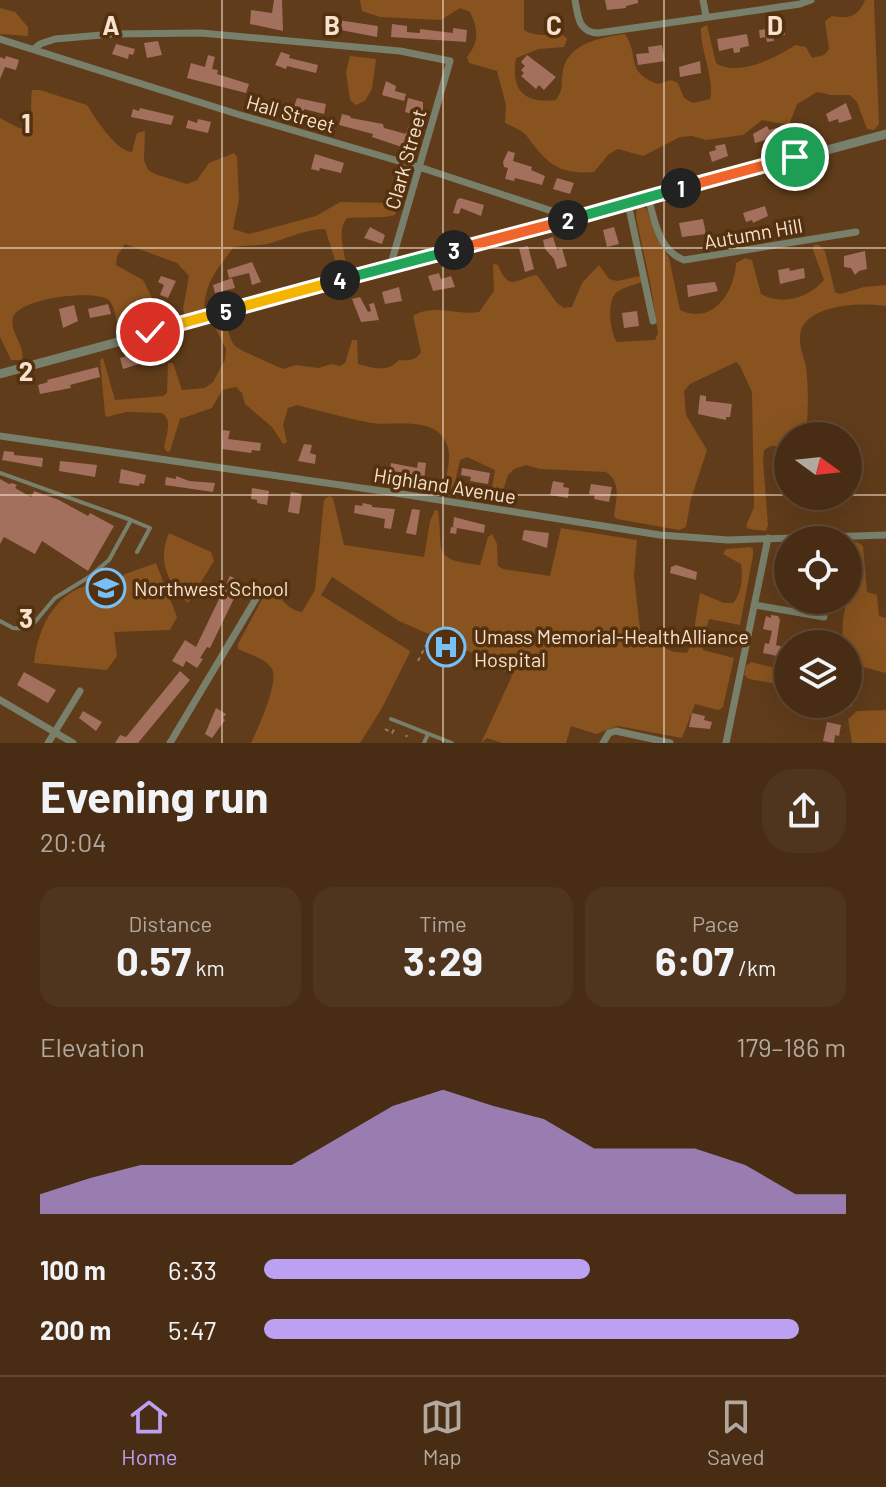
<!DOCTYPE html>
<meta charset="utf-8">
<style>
:root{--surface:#482d14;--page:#4f351d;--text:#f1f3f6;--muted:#b1a8a0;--line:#604934;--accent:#bca0f2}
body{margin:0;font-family:Barlow,sans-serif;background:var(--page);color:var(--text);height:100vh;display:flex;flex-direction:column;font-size:30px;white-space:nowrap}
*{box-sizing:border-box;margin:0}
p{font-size:26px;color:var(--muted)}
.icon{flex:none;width:44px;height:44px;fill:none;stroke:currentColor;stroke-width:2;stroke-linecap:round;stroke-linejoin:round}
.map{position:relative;height:743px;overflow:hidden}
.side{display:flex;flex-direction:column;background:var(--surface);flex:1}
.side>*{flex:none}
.needle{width:52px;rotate:105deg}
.fabs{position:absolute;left:774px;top:422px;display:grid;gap:16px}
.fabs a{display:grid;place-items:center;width:88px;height:88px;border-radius:50%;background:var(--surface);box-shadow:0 8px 32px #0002,0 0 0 2px var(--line);font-size:40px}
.pin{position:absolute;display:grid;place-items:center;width:68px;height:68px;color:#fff;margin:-34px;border:4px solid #fff;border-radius:50%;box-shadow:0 2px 8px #0007}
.km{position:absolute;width:40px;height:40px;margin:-20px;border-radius:50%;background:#222;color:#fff;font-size:22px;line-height:40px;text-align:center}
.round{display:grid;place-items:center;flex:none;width:84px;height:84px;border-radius:32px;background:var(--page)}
.overview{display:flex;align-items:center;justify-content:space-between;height:136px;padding:0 40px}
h1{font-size:44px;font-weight:700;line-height:60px}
.metrics{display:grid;grid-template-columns:repeat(3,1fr);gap:12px;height:136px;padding:8px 40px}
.metrics div{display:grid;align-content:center;border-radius:20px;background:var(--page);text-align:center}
.metrics b{font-size:40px;font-weight:700}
.metrics small{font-size:22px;font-weight:400}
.metrics p{font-size:22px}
.chart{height:224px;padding:16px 40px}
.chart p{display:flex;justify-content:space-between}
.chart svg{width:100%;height:144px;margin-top:8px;fill:var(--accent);opacity:.7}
ul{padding:0 40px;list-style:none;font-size:26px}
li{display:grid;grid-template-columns:128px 96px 1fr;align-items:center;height:60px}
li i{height:20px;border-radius:10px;background:var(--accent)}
.tabs{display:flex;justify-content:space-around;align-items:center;height:112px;border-top:2px solid var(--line);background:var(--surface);font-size:22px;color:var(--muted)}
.tabs a{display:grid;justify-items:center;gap:4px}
.tabs .active{color:var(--accent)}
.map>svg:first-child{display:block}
</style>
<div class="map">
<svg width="886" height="743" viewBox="0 0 886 743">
<rect width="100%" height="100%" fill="#603c1a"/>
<!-- green -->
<path fill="#88531e" d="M360 0H524V30C535 37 549 35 562 34L567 39 564 47 539 49 516 58C511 89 523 104 556 100 565 87 560 84 563 70 568 43 603 37 625 34 640 55 624 72 658 84L671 80 678 83 684 98 693 103 710 99C715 79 700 50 701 28L707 25 716 63C737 77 776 58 795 45L806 47 812 58 824 55 829 49 825 21 832 16C849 19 858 17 865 0H874L879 124 874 130 867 129 857 102 850 95H831L817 92 797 104 789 125 762 120 743 135 706 140 692 136 680 137 643 156 618 149 609 154 594 172C557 175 546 162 526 135 522 130 511 126 505 123L506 105 497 71 469 63 467 57C480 41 478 29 470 12L460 8 441 20 380 17 362 11Z
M0 8 15 12 28 27V36L0 34Z
M350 56 376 59 372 89 365 101 356 105 350 100 346 72Z
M32 90H40L87 105C96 119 116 151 132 152L137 133 145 131 144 160 148 170 155 174 187 184 197 180 209 163 234 153 237 157 239 200 233 229 249 234 316 216 340 202 390 203 397 208 395 215 385 217 347 218C335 233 347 254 346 272H339L325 229C304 229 287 239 267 244 256 246 245 245 234 247 217 269 204 283 204 313L185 316 183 309 189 276 177 263 125 244 117 256 116 265 143 280 155 304 167 317 166 321 120 334C116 324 116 304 107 299 92 290 18 298 13 318 9 333 26 345 22 360H11L0 337V118L19 128 28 129C33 116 30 103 32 90Z
M637 205 647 209 657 239 669 258 680 310C712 326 735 292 736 263L745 258 752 260 761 294C781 306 809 298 824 280L813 250 814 245H819L825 251 835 292 840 294 864 287 886 285V306C862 302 802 304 800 336 799 346 804 358 806 367 809 391 808 412 806 436H788V446H771L764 450 763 460 768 525 766 531 749 529 746 526 754 507 752 392 740 366 736 362 690 384 684 391 686 415 707 450 691 499 686 527 679 530 617 519 614 516C616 499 622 483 606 472L540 469 526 465 514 469 508 475 499 503 494 502 490 498 495 470 467 457 460 460 453 491 449 492 445 486C447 468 454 453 443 437 428 417 392 426 371 423 346 418 321 411 297 405L288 408 283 425 287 442 283 444 272 427 245 404 242 393 236 387 222 390 212 408 180 419 170 451 167 452 164 447C166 436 173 420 162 413L126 412 106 417 105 414 100 360 103 358 115 400 163 396 167 393 168 363H173L182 390 205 388 213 382 225 360 226 349 215 327 216 323 225 322C228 329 230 341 235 346 239 350 276 366 283 369L296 365 319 368 331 364 340 366 345 363 352 340H357L358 364C373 368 387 373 399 360 409 361 416 360 421 352L413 316C434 303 456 316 479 312L494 291 493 264 498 265C509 293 517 278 537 275L557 303 564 308 572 307 582 283 599 265 609 279 617 281 640 276 642 282C634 285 623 287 617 292 606 300 610 333 617 342L655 340 658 333 651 287 636 217Z
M329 496 333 498 344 545 424 557 430 521 435 510 438 511C444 553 430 559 480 565L488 537 492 534 497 544 498 566 503 569 550 576 561 528 637 540 634 576 641 638 674 652 687 653 692 643 700 593 724 603H733C742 593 743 576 741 564L723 554 726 549 750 547 753 549V556L740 625 709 619 702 646 703 650 734 658 723 707 718 710 695 704 682 738 618 726 596 734 571 726 566 743H502L487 738 481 743 512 676 486 659 399 621 332 577 321 595 410 651 409 654 382 708 360 743H251C258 729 279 682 272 669 265 657 249 655 238 649V644L268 588H276C280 600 289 610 302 612L315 590 324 500Z
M169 533 211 552 214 561 188 603C167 583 157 560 169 533Z
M857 542 863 546 867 592 877 595 879 616 886 618V673L848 663V644H842L843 619 851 579 848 578V543Z
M156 563 177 617 170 630 114 632 117 656 107 670 34 663C38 622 64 576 112 586L125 574Z
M751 662 788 671V686L749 679 744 675 746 666Z
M886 710V743H852L848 719 857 711Z"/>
<!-- building -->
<path fill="#a2705d" d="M274 0H282L283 31 250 24 251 10 272 13Z
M605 0H638V3L626 6V8L607 10Z
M331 19 378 26 377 37 330 28Z
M784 23 785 35 773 37 774 41 767 42 766 37 760 38 759 30 767 29 766 26Z
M392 24 407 26V32L420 33V29L453 33V28L467 30 466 42 391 37Z
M747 34 749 46 740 48V52L734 53 733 48 719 51 717 39Z
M158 41 162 55 147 58 144 43Z
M116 44 135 49 133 55 129 54 128 59 112 54Z
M662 45 665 61 638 65 636 54 649 53 648 47Z
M281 52 290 55 289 58 318 65 316 73 287 66 286 69 275 65Z
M208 55 215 57 212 69 218 70 217 74 249 84 246 93 187 78 191 63 205 67Z
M527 55 556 77 544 90 539 85 536 89 521 76 524 73 521 70 525 66 521 62Z
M6 56 19 60 16 70 5 67 0 79V57L5 59Z
M700 61 701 73 680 77 679 67Z
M386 81 396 86 395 91 406 94 404 101 382 95Z
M297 98 326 104 324 114 304 109 303 113 293 110Z
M408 98 423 102V112H416L415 115 405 112Z
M846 103 852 119 839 123 838 119 829 122 826 114Z
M140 108 174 116 171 125 131 117 133 109 139 111Z
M342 114 350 116 351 118 383 124 384 128 406 134 408 127 421 129 414 151 372 137 373 134 339 125Z
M198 119 211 122 208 133 186 128 188 120 197 123Z
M767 126 769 130 780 127 783 135 755 143 753 134Z
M725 144 728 156 712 162 709 152 716 150 715 146Z
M508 151 515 153 513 161 532 167 531 170 545 176 542 185 515 178 514 181 505 179 508 168 504 167 503 162Z
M315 154 344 163 341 173 320 168 319 171 311 169Z
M557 178 574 183 570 194 553 189Z
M460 198 484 205 481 216 461 208 459 214 453 213 457 200Z
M765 206 768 216 753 223 752 220 746 222 743 213Z
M703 219 706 234 682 237 679 223Z
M370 227 385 235 382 244 364 238Z
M614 227 619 244 607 247 603 230Z
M553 237 557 250 562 248 567 266 557 269 554 259 545 249 543 240Z
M528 246 534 269 525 272 519 248Z
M865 251 867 269 859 271 855 275 851 268 844 267V256Z
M252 262 261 282 252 285 249 273 229 278 227 270Z
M789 268 790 271 804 268 805 278 780 284 778 270Z
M439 273 441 279 451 276 455 287 433 291 428 276Z
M161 276 176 281 168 298 160 295 164 285 158 282Z
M232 278 235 288 215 293 213 285Z
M715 282 718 291 688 297 687 285Z
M399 287 402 301 385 304 382 292Z
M360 297 368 312 371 311 369 304 374 303 379 320 361 322 352 299Z
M108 304 111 314 90 318 88 309Z
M74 305 78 321 63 328 59 309Z
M637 311 639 326 624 328 622 313Z
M150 350 151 355 162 352 165 361 146 366 145 362 123 369 120 358Z
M98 367 100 377 70 385 71 388 40 394 38 385 48 382 47 380Z
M700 395 706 396V401L732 404 730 417H726V420L698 414Z
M223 430 230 431 228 439 261 443 260 451 252 450 251 453 222 449Z
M304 444 312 445 310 453 316 455 315 464 298 461Z
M4 451 14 452V455L43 458 42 467 2 460Z
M60 461 97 465 95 477 59 471Z
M418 462 426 463 424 480 389 476 391 463 417 468Z
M462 468 490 473 488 484 470 481 471 477 461 475Z
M121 469 146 475 144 484 140 483 139 486 119 483Z
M176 476 189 481 215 483 213 492 165 485 166 477 176 479Z
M0 479 9 484 12 483 17 485 15 488 31 497 34 491 59 500 88 516 90 513 114 526 88 571 42 541 35 554 4 537 0 544Z
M553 481 564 483 563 487 569 488 568 498 550 495Z
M591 484 612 487 609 502 594 499 595 495 589 494Z
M252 488 269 491 267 505 257 503V500L251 499Z
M291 492 302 494 299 514 288 512Z
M363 503 372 505V507L395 509 391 529 384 528 385 519 354 513 355 505 362 506Z
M412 509 420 510 416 535 406 533Z
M454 517 485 525 484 533 457 528 456 534 450 533 451 527 456 528 453 527Z
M524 530 549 533 547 548 522 540Z
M781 553 788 554V584L774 585Z
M676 565 697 572 696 580 670 573 671 567Z
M230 576 242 582 210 648 207 647 200 658 203 659 197 668 186 661 183 667 172 661 185 640 196 647Z
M771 615 778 616 780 620 776 645 783 647 782 657 763 653 765 643 769 644 772 631 763 629 766 616 771 618Z
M848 666 857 668 852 706H848Z
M180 671 190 680 138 743H115L120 735 126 737Z
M24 672 56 690 48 703 17 685Z
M216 708 226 714 223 718 225 720 212 738 205 734Z
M83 711 102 722 96 731 79 718Z
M692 713 705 716 704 720 712 722 710 729 689 727Z
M827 722 841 725 839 736 835 735 834 743 823 741Z"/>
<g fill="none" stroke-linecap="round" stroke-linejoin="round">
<!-- path -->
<path stroke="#997a5e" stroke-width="2" stroke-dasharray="4 4" stroke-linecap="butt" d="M418 661 426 645
M385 729 392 733 396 726
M406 737 407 735"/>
<!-- service -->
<path stroke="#787f6a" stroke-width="4" d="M0 473 131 520
M0 621 13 628 29 629 55 598 89 577 109 560 131 520 150 528 137 552
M391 719 452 743
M424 743 428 734"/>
<!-- minor -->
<path stroke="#787f6a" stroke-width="7" d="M575 0C578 16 578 32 598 33L800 4 811 0
M703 0 706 16
M0 39 237 114 419 167 573 218
M34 49 40 44 55 39 113 34 201 33 400 51 450 61 390 267
M648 197C655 221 658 250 684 260L856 232
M628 203 653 321
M0 436 389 492 660 535 728 540 886 535
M755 605 824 617
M0 700 73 743
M48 743 80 691
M170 743 257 597
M603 743 609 733 616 731 670 743
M726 743 768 538"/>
<!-- tertiary -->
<path stroke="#787f6a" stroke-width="9" d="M0 374 886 134"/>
</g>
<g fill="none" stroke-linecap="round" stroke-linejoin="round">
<!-- split-1 casing -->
<g stroke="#fff" stroke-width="16">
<path id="split-1" d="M681 188 795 157"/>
</g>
<!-- split-2 casing -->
<g stroke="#fff" stroke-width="16">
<path id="split-2" d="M568 220 681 188"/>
</g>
<!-- split-3 casing -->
<g stroke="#fff" stroke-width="16">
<path id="split-3" d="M454 250 568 220"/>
</g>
<!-- split-4 casing -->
<g stroke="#fff" stroke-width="16">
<path id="split-4" d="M340 280 454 250"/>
</g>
<!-- split-5 casing -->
<g stroke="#fff" stroke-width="16">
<path id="split-5" d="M226 311 340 280"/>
</g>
<!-- split-6 casing -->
<g stroke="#fff" stroke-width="16">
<path id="split-6" d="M150 332 226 311"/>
</g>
<!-- split-1 -->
<use href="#split-1" stroke="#f0652b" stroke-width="10"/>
<!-- split-2 -->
<use href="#split-2" stroke="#22a559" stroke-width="10"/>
<!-- split-3 -->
<use href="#split-3" stroke="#f0652b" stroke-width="10"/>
<!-- split-4 -->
<use href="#split-4" stroke="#22a559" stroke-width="10"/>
<!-- split-5 -->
<use href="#split-5" stroke="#f5b400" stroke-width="10"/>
<!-- split-6 -->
<use href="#split-6" stroke="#f5b400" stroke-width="10"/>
</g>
<!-- grid -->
<path fill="none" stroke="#f8e2cf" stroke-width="2" stroke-opacity="0.55" d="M222 0V743M443 0V743M664 0V743M0 248H886M0 495H788M848 495H886"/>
<!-- icons -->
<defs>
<g id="school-ring" transform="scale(2)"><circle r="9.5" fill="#54310e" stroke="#76c0f7" stroke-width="1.5"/><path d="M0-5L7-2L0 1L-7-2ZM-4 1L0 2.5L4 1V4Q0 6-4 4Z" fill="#76c0f7"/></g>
<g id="hospital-ring" transform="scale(2)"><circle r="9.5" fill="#54310e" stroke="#76c0f7" stroke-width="1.5"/><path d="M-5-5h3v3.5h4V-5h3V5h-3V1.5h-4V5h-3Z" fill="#76c0f7"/></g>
</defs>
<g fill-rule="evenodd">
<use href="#school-ring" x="106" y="588"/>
<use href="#hospital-ring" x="446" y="647"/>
</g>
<g text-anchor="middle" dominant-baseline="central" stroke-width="7" stroke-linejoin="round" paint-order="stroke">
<!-- street labels -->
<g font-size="20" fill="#f8e2cf" stroke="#54310e">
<text transform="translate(291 113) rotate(16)">Hall Street</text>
<text transform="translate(405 159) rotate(-74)">Clark Street</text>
<text transform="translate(753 233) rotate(-10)">Autumn Hill</text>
<text transform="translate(445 485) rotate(9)">Highland Avenue</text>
</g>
<!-- poi labels -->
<g font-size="20" fill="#f8e2cf" stroke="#54310e" text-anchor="start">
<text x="134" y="588">Northwest School</text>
<text x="474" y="636">Umass Memorial-HealthAlliance<tspan x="474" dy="23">Hospital</tspan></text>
</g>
</g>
<g font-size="26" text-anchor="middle" font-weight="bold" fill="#f8e2cf" stroke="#54310e" stroke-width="7" stroke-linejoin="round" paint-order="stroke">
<text x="111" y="35">A</text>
<text x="332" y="35">B</text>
<text x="554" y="35">C</text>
<text x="775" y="35">D</text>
<text x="26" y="133">1</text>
<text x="26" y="381">2</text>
<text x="26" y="628">3</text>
</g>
</svg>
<div class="fabs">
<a><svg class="needle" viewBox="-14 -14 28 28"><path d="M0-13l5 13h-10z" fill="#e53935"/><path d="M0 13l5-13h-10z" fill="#b1a8a0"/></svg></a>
<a><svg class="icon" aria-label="locate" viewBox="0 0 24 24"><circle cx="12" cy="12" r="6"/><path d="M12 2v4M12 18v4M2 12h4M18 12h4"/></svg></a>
<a><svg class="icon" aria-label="layers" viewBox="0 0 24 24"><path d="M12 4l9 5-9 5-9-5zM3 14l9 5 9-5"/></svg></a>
</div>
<div class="pin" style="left:795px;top:157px;background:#1e9e55"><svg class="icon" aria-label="arrive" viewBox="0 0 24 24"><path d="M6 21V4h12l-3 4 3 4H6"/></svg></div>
<div class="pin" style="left:150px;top:332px;background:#d93025"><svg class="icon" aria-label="check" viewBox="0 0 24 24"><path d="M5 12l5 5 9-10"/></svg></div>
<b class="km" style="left:681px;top:188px">1</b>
<b class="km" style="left:568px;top:220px">2</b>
<b class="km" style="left:454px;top:250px">3</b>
<b class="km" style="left:340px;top:280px">4</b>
<b class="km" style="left:226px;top:311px">5</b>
</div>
<section class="side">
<div class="overview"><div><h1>Evening run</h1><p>20:04</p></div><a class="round"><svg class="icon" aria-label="share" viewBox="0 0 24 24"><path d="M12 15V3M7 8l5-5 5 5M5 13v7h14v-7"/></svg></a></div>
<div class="metrics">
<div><p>Distance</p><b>0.57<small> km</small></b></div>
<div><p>Time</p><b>3:29</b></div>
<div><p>Pace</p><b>6:07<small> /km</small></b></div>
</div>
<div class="chart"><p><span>Elevation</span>179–186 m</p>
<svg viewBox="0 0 160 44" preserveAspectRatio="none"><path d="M0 44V38L10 33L20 29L30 29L40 29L50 29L60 20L70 11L80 6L90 11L100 15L110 24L120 24L130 24L140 29L150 38L160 38V44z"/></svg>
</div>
<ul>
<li><b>100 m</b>6:33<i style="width:56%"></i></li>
<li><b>200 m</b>5:47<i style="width:92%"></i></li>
</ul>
</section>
<nav class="tabs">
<a class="active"><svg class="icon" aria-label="home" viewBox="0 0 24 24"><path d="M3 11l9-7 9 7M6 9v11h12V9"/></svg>Home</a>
<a><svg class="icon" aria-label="map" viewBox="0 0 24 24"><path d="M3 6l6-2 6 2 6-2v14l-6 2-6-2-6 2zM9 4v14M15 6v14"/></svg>Map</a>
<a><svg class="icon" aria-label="saved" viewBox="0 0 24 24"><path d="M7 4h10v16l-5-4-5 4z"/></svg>Saved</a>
</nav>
